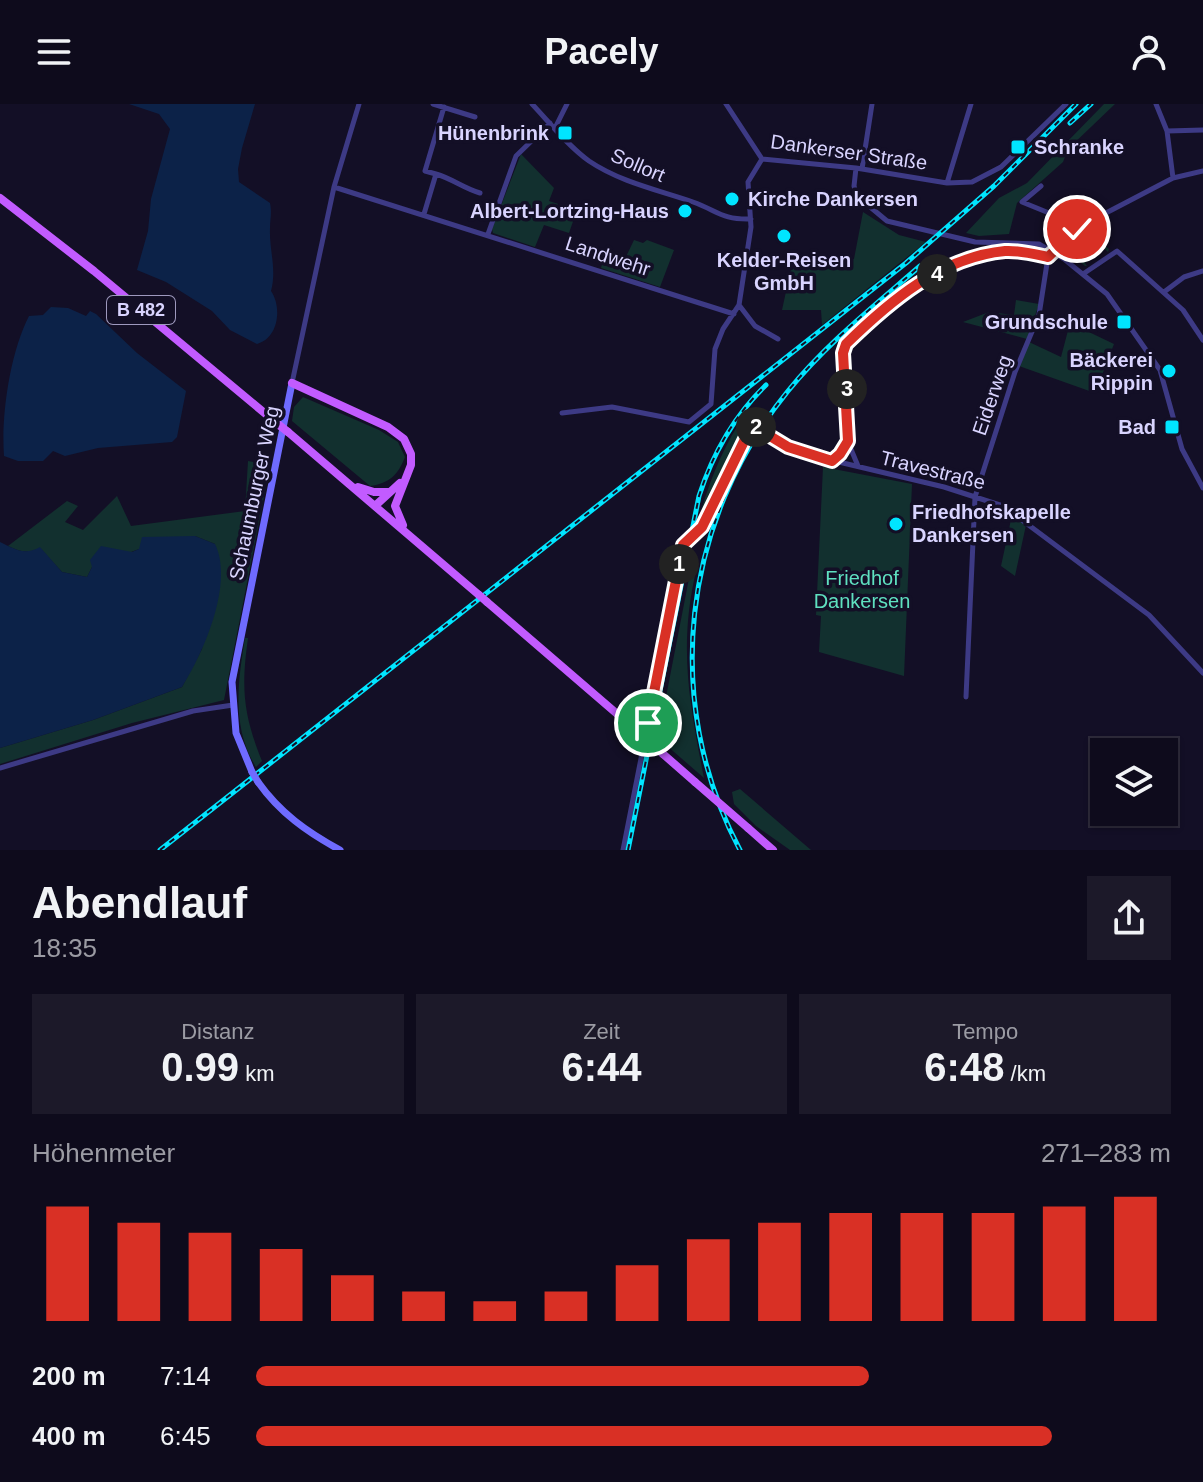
<!DOCTYPE html>
<html lang="de">
<meta charset="utf-8">
<style>
:root{--surface:#0e0b1c;--page:#1c1929;--text:#f1f3f6;--muted:#9b9ba3;--line:#2e2b3b;--accent:#d93025}
body{margin:0;font-family:Arial,sans-serif;background:var(--page);color:var(--text);height:100vh;display:flex;flex-direction:column;font-size:30px;white-space:nowrap}
*{box-sizing:border-box;margin:0}
p{font-size:26px;color:var(--muted)}
.icon{flex:none;width:44px;height:44px;fill:none;stroke:currentColor;stroke-width:2;stroke-linecap:round;stroke-linejoin:round}
.map{position:relative;height:746px;overflow:hidden}
.sheet{display:flex;flex-direction:column;background:var(--surface);flex:1}
.sheet>*{flex:none}
.buttons{position:absolute;left:1090px;top:634px;display:grid;gap:16px}
.buttons a{display:grid;place-items:center;width:88px;height:88px;border-radius:0px;background:var(--surface);box-shadow:0 2px 6px #0004,0 0 0 2px var(--line);font-size:40px}
.pin{position:absolute;display:grid;place-items:center;width:68px;height:68px;color:#fff;margin:-34px;border:4px solid #fff;border-radius:50%;box-shadow:0 2px 8px #0007}
.km{position:absolute;width:40px;height:40px;margin:-20px;border-radius:50%;background:#222;color:#fff;font-size:22px;line-height:40px;text-align:center}
.round{display:grid;place-items:center;flex:none;width:84px;height:84px;border-radius:0px;background:var(--page)}
.summary{display:flex;align-items:center;justify-content:space-between;height:136px;padding:0 32px}
h1{font-size:44px;font-weight:600;line-height:60px}
.stats{display:grid;grid-template-columns:repeat(3,1fr);gap:12px;height:136px;padding:8px 32px}
.stats div{display:grid;align-content:center;border-radius:0px;background:var(--page);text-align:center}
.stats b{font-size:40px;font-weight:600}
.stats small{font-size:22px;font-weight:400}
.stats p{font-size:22px}
.chart{height:224px;padding:16px 32px}
.chart p{display:flex;justify-content:space-between}
.chart svg{width:100%;height:144px;margin-top:8px;stroke:var(--accent);stroke-width:6}
ul{padding:0 32px;list-style:none;font-size:26px}
li{display:grid;grid-template-columns:128px 96px 1fr;align-items:center;height:60px}
li i{height:20px;border-radius:10px;background:var(--accent)}
header{display:flex;justify-content:space-between;align-items:center;height:104px;padding:0 32px;background:var(--surface);font-size:36px;font-weight:600}
.map>svg:first-child{display:block}
</style>
<header><svg class="icon" aria-label="menu" viewBox="0 0 24 24"><path d="M4 6h16M4 12h16M4 18h16"/></svg>Pacely<svg class="icon" aria-label="person" viewBox="0 0 24 24"><circle cx="12" cy="8" r="4"/><path d="M4 21q1-7 8-7t8 7"/></svg></header>
<div class="map">
<svg width="1203" height="746" viewBox="0 0 1203 746">
<rect width="100%" height="100%" fill="#130f26"/>
<!-- green -->
<path fill="#12302f" d="M1104 0H1115L1068 45 1063 58 1017 99 1009 130 979 132 966 129 999 94 1027 79Z
M521 50 554 84 549 97 577 106 569 129 544 121 535 143 493 129 492 125Z
M863 108 899 131 926 138 822 221 821 206H782L794 151 825 159 854 155Z
M1084 125 1109 145 1108 148 1105 145 1085 159 1087 162H1085L1063 145Z
M634 136 643 139 647 136 674 146 660 183 601 164 604 153 623 159Z
M1016 196 1039 200 1027 235 963 218 989 208 1014 211Z
M1070 219 1114 240 1095 289 1019 262 1029 238 1061 253Z
M303 293 379 326 398 338 405 353C398 371 390 379 370 382L292 317 294 303Z
M746 308 755 313 738 339 697 423C707 381 722 345 746 308Z
M248 357 265 360 269 367 224 596 132 619 0 660V644L93 616 182 583 202 545 215 440 195 432 139 445 92 463 87 473 62 468 40 444C28 450 20 448 8 442L67 397 78 402 65 418 83 426 117 392 131 422 245 407Z
M823 363 912 380 904 572 819 548 821 512 816 511Z
M1012 411 1026 421 1015 472 1001 462Z
M697 463C678 540 689 598 704 674L658 634 691 464Z
M245 534H248C241 584 243 610 262 657L256 663C231 623 238 577 245 534Z
M740 685 811 746H790L756 722 734 700 732 688Z"/>
<!-- water -->
<path fill="#0c2248" d="M129 0H255L242 44 238 65 239 78 270 99C272 109 270 115 270 124 269 146 277 165 271 187 282 203 279 234 257 240L230 226 212 207 166 178 137 166 148 127 151 95 170 25 159 10Z
M51 203 68 204 86 212 90 207 96 210 137 249 186 287 177 333 172 338 98 344 65 352 53 347 43 357H18L4 352C1 311 10 249 29 212L43 211Z
M195 432 215 440C234 479 204 548 182 583L93 616 0 644V438C15 445 24 452 40 443L62 468 87 473 92 463 90 456 101 442 132 448 139 445 142 433Z"/>
<g fill="none" stroke-linecap="round" stroke-linejoin="round">
<!-- street -->
<path stroke="#3d3a85" stroke-width="5" d="M433 0 475 13
M532 0C550 19 568 42 589 57 620 78 658 86 693 98 718 107 722 116 751 115
M726 0 762 55
M1156 0 1167 27 1173 74
M555 24 567 0
M1167 27 1203 26
M762 55 856 64 947 79 972 78 1001 63 1066 0
M856 64 854 82 857 92 887 117 975 138 1039 140 1064 155 1107 190 1160 266 1182 345 1203 384
M862 65 872 0
M436 70C453 75 463 84 480 89
M947 79 971 0
M1041 82 1022 98 1081 122
M334 83 734 210
M424 110 436 70 425 67 444 3
M488 130 516 52 550 19
M1083 170 1117 147 1183 206 1203 236
M1164 188 1184 173 1203 167
M739 201 755 222 778 235
M292 279 334 83 359 0
M562 309 612 303 689 318 711 300 715 245 723 225 739 201 751 123 748 78 762 55
M848 338 858 362
M832 356 848 337 843 249C846 237 856 230 865 221 902 185 953 151 1005 147 1019 146 1034 150 1048 153
M966 593 975 393 1015 268 1039 211 1048 153 1081 122 1173 74 1203 67
M0 664 193 607 233 601
M623 746 683 441 702 423 739 344 752 323 788 343 822 354 944 383 1003 402 1149 511 1203 569"/>
<!-- secondary -->
<path stroke="#6f6bff" stroke-width="7" d="M252 668 236 629 232 578 292 279
M258 678C280 709 307 728 340 746"/>
<!-- primary -->
<path stroke="#c25bff" stroke-width="8" d="M0 94 94 167 279 321
M292 279 388 323 404 335 411 350V361L395 402 403 421
M288 328 479 491
M358 383 374 388H388
M376 401 400 379
M487 498 630 621
M663 650 695 678
M748 724 773 746"/>
<!-- rail casing -->
<g stroke="#00e5ff" stroke-width="5">
<path id="rail" d="M1070 19 1091 0
M160 746 906 159 994 82 1076 0
M628 746 699 392C713 349 734 312 766 281
M740 746C661 597 682 417 788 287 826 240 874 202 920 162"/>
</g>
<!-- rail -->
<use href="#rail" stroke="#130f26" stroke-width="2" stroke-dasharray="6" stroke-linecap="butt"/>
<!-- secondary-bridge -->
<path stroke="#6f6bff" stroke-width="7" d="M252 668 258 678"/>
<!-- primary-bridge -->
<path stroke="#c25bff" stroke-width="8" d="M279 321 288 328
M479 491 487 498
M630 621 663 650
M695 678 748 724"/>
</g>
<g fill="none" stroke-linecap="round" stroke-linejoin="round">
<!-- route casing -->
<g stroke="#fff" stroke-width="16">
<path id="route" d="M648 619 683 441 702 423 750 325 755 323 788 343 832 357 840 350 848 337 843 249 846 240C889 198 941 153 1005 147 1019 146 1034 150 1048 153L1077 125"/>
</g>
<!-- route -->
<use href="#route" stroke="#d93025" stroke-width="10"/>
</g>
<!-- markers -->
<g fill="#00e5ff" stroke="#130f26" stroke-width="3">
<rect x="557" y="21" width="16" height="16" rx="4"/>
<rect x="1010" y="35" width="16" height="16" rx="4"/>
<circle cx="732" cy="95" r="8"/>
<circle cx="685" cy="107" r="8"/>
<circle cx="784" cy="132" r="8"/>
<rect x="1116" y="210" width="16" height="16" rx="4"/>
<circle cx="1169" cy="267" r="8"/>
<rect x="1164" y="315" width="16" height="16" rx="4"/>
<circle cx="896" cy="420" r="8"/>
</g>
<g text-anchor="middle" dominant-baseline="central" stroke-width="7" stroke-linejoin="round" paint-order="stroke">
<!-- shield labels -->
<rect fill="#130f26" stroke="#9e99be" stroke-width="2" x="107" y="192" width="68" height="28" rx="6"/>
<g font-size="18" font-weight="bold" fill="#d9d4ff">
<text x="141" y="206">B 482</text>
</g>
<!-- poi labels -->
<g font-size="20" font-weight="bold" fill="#d9d4ff" stroke="#130f26" text-anchor="end">
<text x="549" y="29">Hünenbrink</text>
<text x="1034" y="43" text-anchor="start">Schranke</text>
<text x="748" y="95" text-anchor="start">Kirche Dankersen</text>
<text x="669" y="107">Albert-Lortzing-Haus</text>
<text x="784" y="156" text-anchor="middle">Kelder-Reisen<tspan x="784" dy="23">GmbH</tspan></text>
<text x="1108" y="218">Grundschule</text>
<text x="1153" y="256">Bäckerei<tspan x="1153" dy="23">Rippin</tspan></text>
<text x="1156" y="323">Bad</text>
<text x="912" y="408" text-anchor="start">Friedhofskapelle<tspan x="912" dy="23">Dankersen</tspan></text>
</g>
<!-- street labels -->
<g font-size="20" fill="#d9d4ff" stroke="#130f26">
<text transform="translate(849 48) rotate(8)">Dankerser Straße</text>
<text transform="translate(638 61) rotate(23)">Sollort</text>
<text transform="translate(608 152) rotate(18)">Landwehr</text>
<text transform="translate(992 291) rotate(-71)">Eiderweg</text>
<text transform="translate(933 366) rotate(14)">Travestraße</text>
<text transform="translate(254 389) rotate(-78)">Schaumburger Weg</text>
</g>
<!-- park labels -->
<g font-size="20" fill="#5fe0c0" stroke="#130f26">
<text x="862" y="474">Friedhof<tspan x="862" dy="23">Dankersen</tspan></text>
</g>
</g>
</svg>
<div class="buttons">
<a><svg class="icon" aria-label="layers" viewBox="0 0 24 24"><path d="M12 4l9 5-9 5-9-5zM3 14l9 5 9-5"/></svg></a>
</div>
<div class="pin" style="left:648px;top:619px;background:#1e9e55"><svg class="icon" aria-label="arrive" viewBox="0 0 24 24"><path d="M6 21V4h12l-3 4 3 4H6"/></svg></div>
<div class="pin" style="left:1077px;top:125px;background:#d93025"><svg class="icon" aria-label="check" viewBox="0 0 24 24"><path d="M5 12l5 5 9-10"/></svg></div>
<b class="km" style="left:679px;top:460px">1</b>
<b class="km" style="left:756px;top:323px">2</b>
<b class="km" style="left:847px;top:285px">3</b>
<b class="km" style="left:937px;top:170px">4</b>
</div>
<section class="sheet">
<div class="summary"><div><h1>Abendlauf</h1><p>18:35</p></div><a class="round"><svg class="icon" aria-label="share" viewBox="0 0 24 24"><path d="M12 15V3M7 8l5-5 5 5M5 13v7h14v-7"/></svg></a></div>
<div class="stats">
<div><p>Distanz</p><b>0.99<small> km</small></b></div>
<div><p>Zeit</p><b>6:44</b></div>
<div><p>Tempo</p><b>6:48<small> /km</small></b></div>
</div>
<div class="chart"><p><span>Höhenmeter</span>271–283 m</p>
<svg viewBox="0 0 160 44" preserveAspectRatio="none"><path d="M5 44V9M15 44V14M25 44V17M35 44V22M45 44V30M55 44V35M65 44V38M75 44V35M85 44V27M95 44V19M105 44V14M115 44V11M125 44V11M135 44V11M145 44V9M155 44V6"/></svg>
</div>
<ul>
<li><b>200 m</b>7:14<i style="width:67%"></i></li>
<li><b>400 m</b>6:45<i style="width:87%"></i></li>
</ul>
</section>
